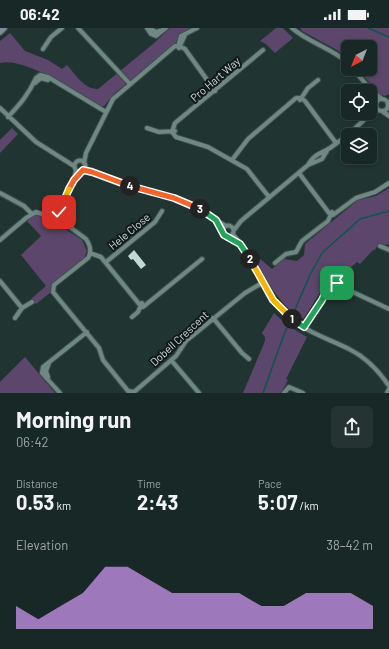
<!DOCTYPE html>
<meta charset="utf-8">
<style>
:root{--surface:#182826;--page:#253432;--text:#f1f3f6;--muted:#9fa6a7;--line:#364443;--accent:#d69bf9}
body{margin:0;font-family:Barlow,sans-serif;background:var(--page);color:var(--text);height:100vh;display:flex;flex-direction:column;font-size:15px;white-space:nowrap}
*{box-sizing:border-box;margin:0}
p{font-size:13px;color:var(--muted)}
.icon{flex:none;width:22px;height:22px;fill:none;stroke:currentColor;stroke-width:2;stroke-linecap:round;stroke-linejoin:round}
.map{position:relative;height:365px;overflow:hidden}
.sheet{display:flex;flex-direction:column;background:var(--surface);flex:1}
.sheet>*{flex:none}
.needle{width:26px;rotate:222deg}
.controls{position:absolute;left:341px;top:12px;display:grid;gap:8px}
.controls a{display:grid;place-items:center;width:36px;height:36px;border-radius:6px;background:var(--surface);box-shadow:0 2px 6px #0003,0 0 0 1px var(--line);font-size:20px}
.pin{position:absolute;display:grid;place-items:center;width:34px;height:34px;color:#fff;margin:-17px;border-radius:8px;box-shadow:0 2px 6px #0006}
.km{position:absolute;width:20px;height:20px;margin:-10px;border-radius:50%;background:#222;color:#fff;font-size:11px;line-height:20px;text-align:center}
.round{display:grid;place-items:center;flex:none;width:42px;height:42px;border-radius:6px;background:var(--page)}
.headline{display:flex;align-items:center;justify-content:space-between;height:68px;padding:0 16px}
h1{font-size:22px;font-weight:700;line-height:30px}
.figures{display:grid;grid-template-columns:repeat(3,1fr);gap:6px;height:68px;padding:4px 16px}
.figures div{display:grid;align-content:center}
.figures b{font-size:20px;font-weight:700}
.figures small{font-size:11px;font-weight:400}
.figures p{font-size:11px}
.chart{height:112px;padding:8px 16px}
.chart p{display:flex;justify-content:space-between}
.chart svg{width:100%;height:72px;margin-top:4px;fill:var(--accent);opacity:.7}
.status{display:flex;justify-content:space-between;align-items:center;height:28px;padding:0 20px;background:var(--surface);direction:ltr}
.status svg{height:11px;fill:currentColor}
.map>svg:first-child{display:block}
</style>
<div class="status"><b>06:42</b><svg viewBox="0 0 49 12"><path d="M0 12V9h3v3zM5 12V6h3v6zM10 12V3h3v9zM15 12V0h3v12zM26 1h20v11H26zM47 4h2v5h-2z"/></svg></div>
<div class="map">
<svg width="389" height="365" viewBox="0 0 389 365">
<rect width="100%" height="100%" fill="#203532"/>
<!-- green -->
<path fill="#5d466b" d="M170 0H191L180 6 176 15 115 65 104 78H100C80 65 23 28 0 35V13L10 5 25 23 48 32 62 41 67 37C75 46 85 62 98 61L153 16Z
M276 0H283L293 10 275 25 266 16 260 13Z
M300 0H389V66L385 68 379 66 358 41H370V19H348V31L337 22 302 3Z
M12 100 18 106 0 125V112Z
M389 160V216L384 217 379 215 375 222H373L360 236 357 234 338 251 328 252 304 290 300 291C275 270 266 252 252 224L272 241 284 231 297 233 304 227 305 216 358 172 376 168Z
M35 186 53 193 82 212 87 223 83 232 54 256 51 264 36 276 31 271 46 258 21 227 41 208 27 193Z
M274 285 288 298 307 309 286 351 288 352 281 365H243L265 313V309L262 305Z
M25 329 55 365H0V354Z"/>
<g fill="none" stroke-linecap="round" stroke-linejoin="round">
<!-- stream -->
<path stroke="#0c564e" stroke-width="1.5" d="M368 0 389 9
M263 365 283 309 310 247 322 225 360 191 389 183"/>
</g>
<!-- building -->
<path fill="#c0d9d5" d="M134 222 146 237 141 241 133 231 131 232 128 228Z"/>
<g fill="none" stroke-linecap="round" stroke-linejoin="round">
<!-- street casing -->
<g stroke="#3f524f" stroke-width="6">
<path id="street" d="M78 0 130 56
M147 0 151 6 156 8 166 0
M149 0 156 4 163 2
M292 0C309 15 332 20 348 35
M178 19 181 8 197 0
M179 20 185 7
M43 21 51 9 62 0
M263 22 175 95 172 104 176 109 208 119 247 141 269 169
M353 41 371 62 382 71
M35 55 41 50 48 52
M376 77a6 6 0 1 1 12 0a6 6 0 1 1-12 0Z
M300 72 308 60 318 52
M0 80 36 114 74 138
M382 83 389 88
M8 89C21 75 28 67 36 50L40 47 48 49 106 84
M147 100 159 104 175 103
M232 132 248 111 296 70H301L305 73 336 115
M74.5 138a5.5 5.5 0 1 1 11 0a5.5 5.5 0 1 1-11 0Z
M84 135 86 125 113 71 175 18H180L185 21 215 63
M308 137 322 131 328 121
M83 142 92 144 132 159 185 174 226 198
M299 145 329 185 333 187 356 170 375 164 389 155
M0 165 24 178 32 186
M60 180 59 191 86 211C90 217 92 224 88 230L54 257 53 264 99 320 103 332 128 363 134 364 176 328 186 313 245 265 262 255
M63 196 57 194 55 189 74 152 76 142
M222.5 203a5.5 5.5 0 1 1 11 0a5.5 5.5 0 1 1-11 0Z
M234 202 241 193 308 137C314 126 320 126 330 120 345 110 366 92 376 78
M233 206C240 215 248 226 253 236 264 256 272 275 289 289 306 304 329 311 349 321 365 329 379 343 389 358
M229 209 240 216
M0 212 26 190 36 184 50 189H58
M380 218 389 222
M90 225 101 229 140 277 143 279 202 231
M106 234 155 194 162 183
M275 235 286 226 296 224 302 213 328 193 332 184
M0 253 22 280
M327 263 333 257 342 259 389 281
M132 289 138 284 142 275
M15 290 22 280 32 274
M213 290 242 325 249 331
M304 299 322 272 329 256 334 254 340 257
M171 332 199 365
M48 349 46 343 49 335
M60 365 42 345 43 339 87 304
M284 365 289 359 303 365
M387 365 389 361"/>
</g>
<!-- secondary casing -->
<g stroke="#3f524f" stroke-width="8">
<path id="secondary" d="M0 4 4 0"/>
</g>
<!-- street -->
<use href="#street" stroke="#708884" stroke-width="4"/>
<!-- secondary -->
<use href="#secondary" stroke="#828897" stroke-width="5.5"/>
</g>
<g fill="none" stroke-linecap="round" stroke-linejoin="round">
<!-- split-1 casing -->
<g stroke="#fff" stroke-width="8">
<path id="split-1" d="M292 291 304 299 322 272 329 256 334 254 337 255"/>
</g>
<!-- split-2 casing -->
<g stroke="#fff" stroke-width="8">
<path id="split-2" d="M250 231 273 272 292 291"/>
</g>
<!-- split-3 casing -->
<g stroke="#fff" stroke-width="8">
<path id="split-3" d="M200 181 216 192 224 207 240 216 250 231"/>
</g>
<!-- split-4 casing -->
<g stroke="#fff" stroke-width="8">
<path id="split-4" d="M130 158 174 170 200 181"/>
</g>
<!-- split-5 casing -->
<g stroke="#fff" stroke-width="8">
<path id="split-5" d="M69 161 74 152 83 142 92 144 130 158"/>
</g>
<!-- split-6 casing -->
<g stroke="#fff" stroke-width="8">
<path id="split-6" d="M59 184 69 161"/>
</g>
<!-- split-1 -->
<use href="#split-1" stroke="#22a559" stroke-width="5"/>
<!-- split-2 -->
<use href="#split-2" stroke="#f5b400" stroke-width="5"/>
<!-- split-3 -->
<use href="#split-3" stroke="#22a559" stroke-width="5"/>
<!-- split-4 -->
<use href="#split-4" stroke="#f0652b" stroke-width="5"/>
<!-- split-5 -->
<use href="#split-5" stroke="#f0652b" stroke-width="5"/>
<!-- split-6 -->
<use href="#split-6" stroke="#f5b400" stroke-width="5"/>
</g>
<g text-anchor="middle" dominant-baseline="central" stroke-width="4" stroke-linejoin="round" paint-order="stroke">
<!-- street labels -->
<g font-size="11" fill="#d0ddda" stroke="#111a19">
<text transform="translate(215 51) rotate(-41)">Pro Hart Way</text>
<text transform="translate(129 203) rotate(-40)">Hele Close</text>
<text transform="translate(179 310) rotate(-43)">Dobell Crescent</text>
</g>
</g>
</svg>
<div class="controls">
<a><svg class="needle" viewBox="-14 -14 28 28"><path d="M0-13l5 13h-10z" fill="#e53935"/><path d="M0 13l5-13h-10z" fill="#9fa6a7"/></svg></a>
<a><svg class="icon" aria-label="locate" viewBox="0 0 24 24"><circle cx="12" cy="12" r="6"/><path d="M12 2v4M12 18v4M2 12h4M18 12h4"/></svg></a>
<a><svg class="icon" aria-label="layers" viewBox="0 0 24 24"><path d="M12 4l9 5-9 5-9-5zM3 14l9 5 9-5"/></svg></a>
</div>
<div class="pin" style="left:337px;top:255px;background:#1e9e55"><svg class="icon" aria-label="arrive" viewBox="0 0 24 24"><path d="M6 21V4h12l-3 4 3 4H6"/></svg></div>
<div class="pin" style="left:59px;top:184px;background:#d93025"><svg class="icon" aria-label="check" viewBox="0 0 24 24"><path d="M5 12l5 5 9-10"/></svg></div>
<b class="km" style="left:292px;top:291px">1</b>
<b class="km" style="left:250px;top:231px">2</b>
<b class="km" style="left:200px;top:181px">3</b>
<b class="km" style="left:130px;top:158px">4</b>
</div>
<section class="sheet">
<div class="headline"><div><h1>Morning run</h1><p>06:42</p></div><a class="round"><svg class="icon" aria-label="share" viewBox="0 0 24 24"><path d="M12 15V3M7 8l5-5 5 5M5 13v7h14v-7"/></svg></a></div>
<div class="figures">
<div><p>Distance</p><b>0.53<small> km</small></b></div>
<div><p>Time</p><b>2:43</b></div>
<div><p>Pace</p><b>5:07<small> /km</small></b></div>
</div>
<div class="chart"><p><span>Elevation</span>38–42 m</p>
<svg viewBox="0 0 160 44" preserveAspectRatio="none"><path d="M0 44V30L10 38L20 30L30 22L40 6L50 6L60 14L70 22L80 22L90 22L100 22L110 30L120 30L130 22L140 22L150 22L160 30V44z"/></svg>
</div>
</section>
